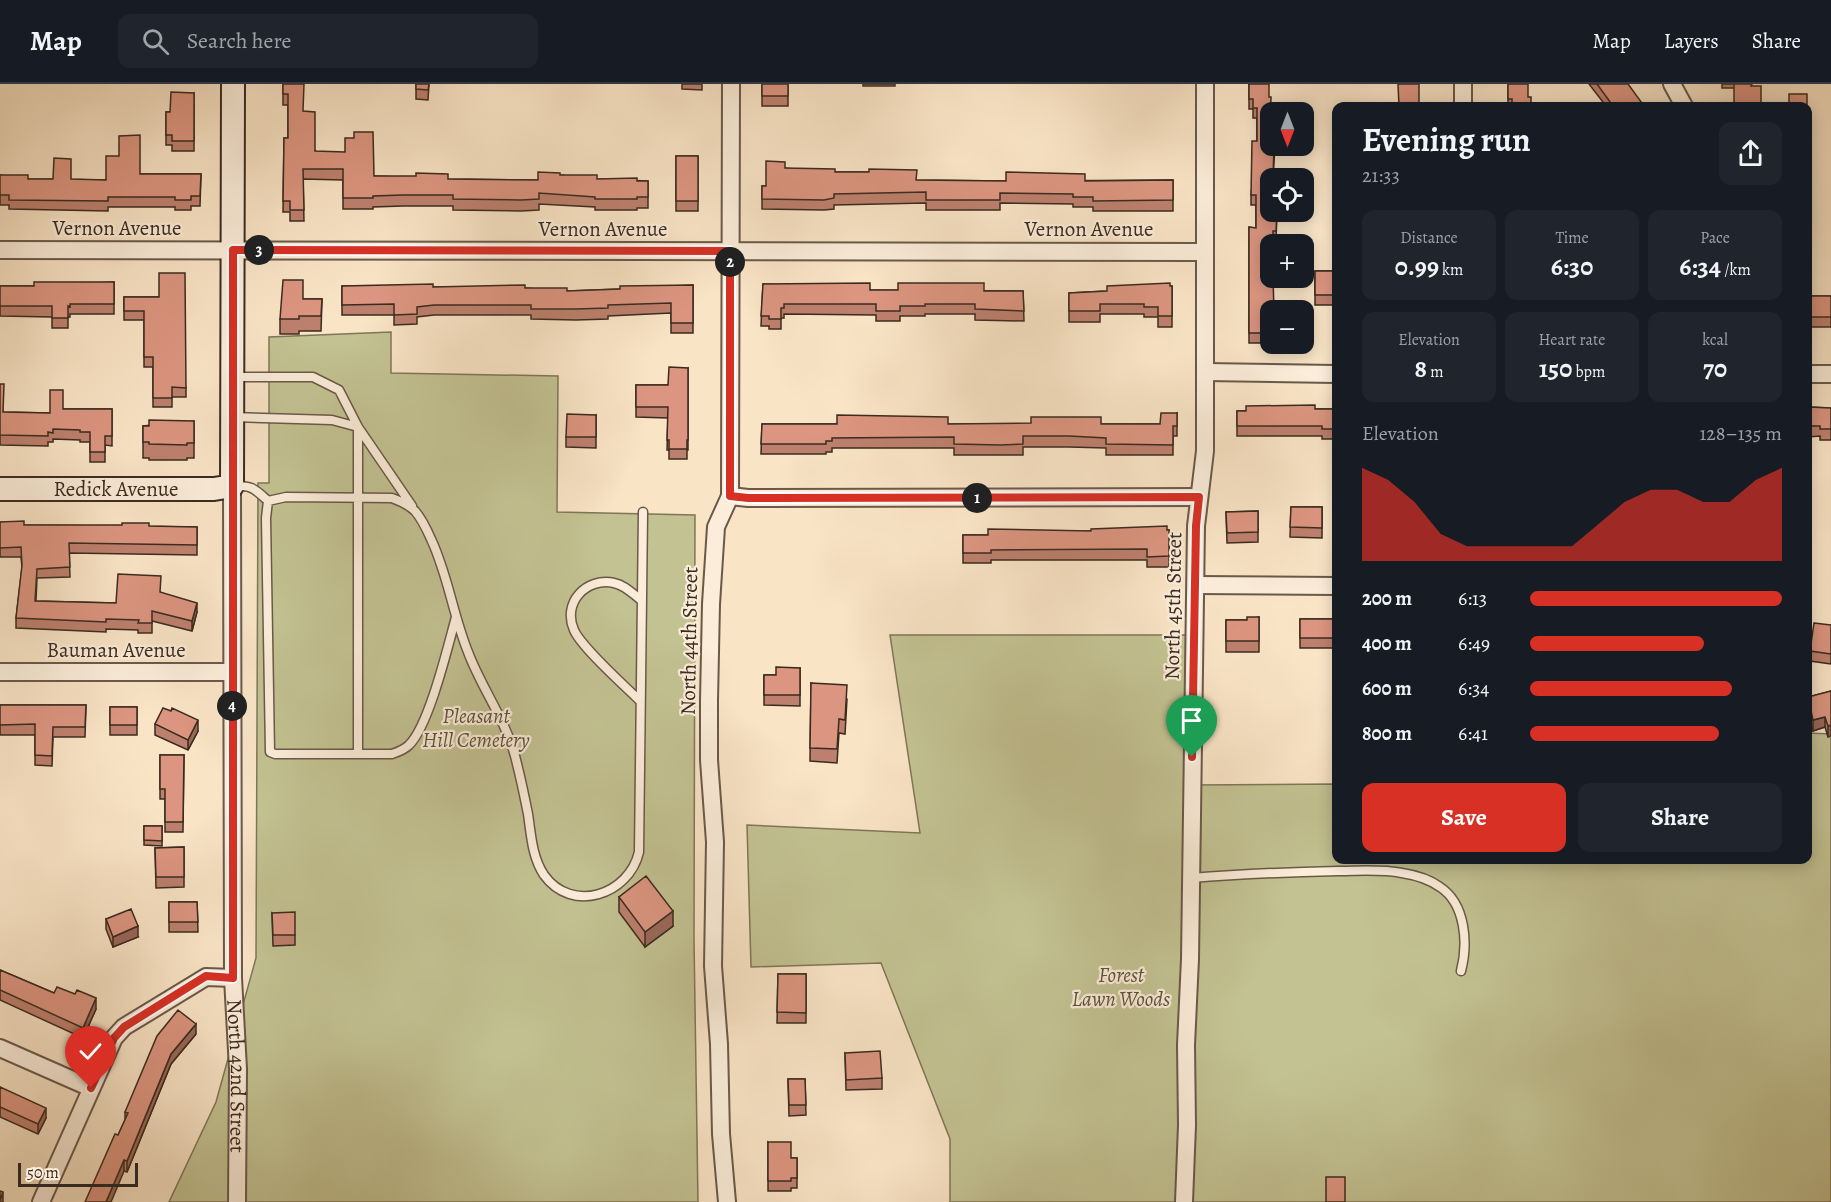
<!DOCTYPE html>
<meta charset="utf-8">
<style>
:root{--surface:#171b24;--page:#20242c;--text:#f1f3f6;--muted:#9ea1a6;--line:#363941;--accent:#d93025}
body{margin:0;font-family:Alegreya,serif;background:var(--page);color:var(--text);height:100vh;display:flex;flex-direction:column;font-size:22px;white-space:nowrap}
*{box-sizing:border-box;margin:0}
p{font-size:20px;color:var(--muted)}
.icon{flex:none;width:33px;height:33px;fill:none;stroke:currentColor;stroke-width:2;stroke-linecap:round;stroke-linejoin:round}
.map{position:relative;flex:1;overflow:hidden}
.side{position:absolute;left:1332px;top:18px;width:480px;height:762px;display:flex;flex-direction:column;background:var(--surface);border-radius:12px;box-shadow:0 3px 15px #0003}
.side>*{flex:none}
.needle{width:39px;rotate:180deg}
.tools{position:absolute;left:1260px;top:18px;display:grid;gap:12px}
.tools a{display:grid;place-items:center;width:54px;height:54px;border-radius:12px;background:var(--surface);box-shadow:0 3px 15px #0003;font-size:30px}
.scale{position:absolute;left:18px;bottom:15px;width:120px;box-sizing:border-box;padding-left:6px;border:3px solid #3b2b1f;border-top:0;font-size:16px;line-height:21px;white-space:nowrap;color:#3b2b1f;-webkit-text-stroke:4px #fbedda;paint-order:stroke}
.pin{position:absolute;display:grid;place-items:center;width:51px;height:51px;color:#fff;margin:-62px -26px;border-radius:50% 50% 50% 0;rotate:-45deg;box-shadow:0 0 6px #0007}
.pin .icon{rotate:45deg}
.km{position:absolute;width:30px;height:30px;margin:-15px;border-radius:50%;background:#222;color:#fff;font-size:16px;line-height:30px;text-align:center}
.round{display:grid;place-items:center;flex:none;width:63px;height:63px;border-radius:12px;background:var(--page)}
.headline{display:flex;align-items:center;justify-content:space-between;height:102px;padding:0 30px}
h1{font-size:33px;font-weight:700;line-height:45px}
.metrics{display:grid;grid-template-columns:repeat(3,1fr);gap:9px;height:102px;padding:6px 30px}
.metrics div{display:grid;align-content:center;border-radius:12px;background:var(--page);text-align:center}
.metrics b{font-size:26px;font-weight:700}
.metrics small{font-size:16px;font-weight:400}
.metrics p{font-size:16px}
.chart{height:168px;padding:12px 30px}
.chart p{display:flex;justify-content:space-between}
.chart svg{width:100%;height:108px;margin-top:6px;fill:var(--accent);opacity:.7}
.cta{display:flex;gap:12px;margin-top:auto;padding:12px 30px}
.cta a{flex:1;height:69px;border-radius:12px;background:var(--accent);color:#fff;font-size:24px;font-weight:700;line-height:69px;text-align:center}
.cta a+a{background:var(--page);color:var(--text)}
ul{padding:0 30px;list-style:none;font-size:20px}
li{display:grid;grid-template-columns:96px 72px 1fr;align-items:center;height:45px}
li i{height:15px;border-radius:8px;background:var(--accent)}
header{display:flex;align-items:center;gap:36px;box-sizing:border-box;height:84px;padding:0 30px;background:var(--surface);border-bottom:2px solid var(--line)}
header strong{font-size:28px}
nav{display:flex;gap:33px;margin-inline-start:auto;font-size:21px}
.search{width:420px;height:54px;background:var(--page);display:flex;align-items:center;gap:15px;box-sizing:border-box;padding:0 21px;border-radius:12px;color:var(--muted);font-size:22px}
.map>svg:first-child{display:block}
</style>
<header>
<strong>Map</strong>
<div class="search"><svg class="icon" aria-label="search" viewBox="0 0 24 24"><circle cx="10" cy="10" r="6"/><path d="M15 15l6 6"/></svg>Search here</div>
<nav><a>Map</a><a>Layers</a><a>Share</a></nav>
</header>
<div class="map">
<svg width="1831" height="1118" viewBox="0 0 1831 1118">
<rect width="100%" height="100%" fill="#f9e4c6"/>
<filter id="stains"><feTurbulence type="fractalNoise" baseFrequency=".00333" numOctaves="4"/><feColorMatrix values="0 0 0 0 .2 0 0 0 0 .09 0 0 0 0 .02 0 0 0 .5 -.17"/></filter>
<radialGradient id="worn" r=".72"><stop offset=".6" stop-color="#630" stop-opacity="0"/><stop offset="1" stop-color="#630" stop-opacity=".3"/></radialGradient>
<!-- green -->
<path fill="#c3c292" stroke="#7f7658" stroke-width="1.5" d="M391 248V289L558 292 557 428 695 431 694 856 698 1118H169L216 1018 256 874 258 399H269V253Z
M890 551H1195L1192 701 1336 700V776H1808V649L1831 650V1118H950V1055L881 879 751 883 747 741 920 749Z"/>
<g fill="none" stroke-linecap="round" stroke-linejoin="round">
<!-- lane casing -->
<g stroke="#6a5949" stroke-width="11">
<path id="lane" d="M234 293H313L339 306 358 343 412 422
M233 333 332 336 358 343
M358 343V670
M233 402C252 401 255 405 268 417L286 413 392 414C400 417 409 421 415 427 422 435 427 446 431 455 448 491 453 531 468 568 481 603 505 635 515 672 520 691 524 710 528 730 531 750 532 773 544 791 572 830 629 811 639 768L643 428
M268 417 266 434 270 668 275 670H392C398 668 404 666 409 661 429 642 448 562 456 533
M640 617C625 602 581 563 574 546 562 519 586 493 614 499 625 501 633 510 641 516
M1191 794C1240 790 1289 788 1338 787 1359 787 1381 785 1402 789 1415 791 1429 795 1440 803 1466 820 1468 860 1461 887"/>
</g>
<!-- street casing -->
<g stroke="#6a5949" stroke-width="20">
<g id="street">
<path d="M1672 0 1684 22"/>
<path d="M1463 22V0"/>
<path d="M0 166 1205 168"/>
<path d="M1205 288 1336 290"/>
<path d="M1808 290H1831"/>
<path id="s1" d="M232 402 233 894 238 985 237 1118"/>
<path d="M730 412 748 414 1199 413"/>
<path d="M1196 501 1336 502"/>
<path d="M0 588H232"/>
<path d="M0 964 91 1004"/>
<path d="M41 1118 114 954 124 943 206 893 233 894"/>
<path d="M727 1118 721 1050 719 960 713 882 715 758 709 676V616L711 520 716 443 730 412 731 0"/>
<path d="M1184 1118 1187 1041 1186 961 1190 875 1196 442 1205 367V0"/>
</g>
</g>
<!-- secondary casing -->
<g stroke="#3b2b1f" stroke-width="26">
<g id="secondary">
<path id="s2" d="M0 405H214L232 402 233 0"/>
</g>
</g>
<!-- lane -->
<use href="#lane" stroke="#fbedda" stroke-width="8"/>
<!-- street -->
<use href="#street" stroke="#fbedda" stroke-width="16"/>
<!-- secondary -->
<use href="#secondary" stroke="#fbedda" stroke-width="22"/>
</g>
<!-- wall -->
<path fill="#bd806e" stroke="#3b2b1f" stroke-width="1.5" d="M283 0 303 27 315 67 374 92 448 95 538 96 560 91 597 95 648 97V124H637V126H595V123L539 120V126L521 127 453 126V122H403L373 123V125H343V96L303 95 304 137H290V128H283L284 54H288V21H283Z
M416 0H429L428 16 416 15Z
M682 0H702V6L682 5Z
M762 0H788V22H762Z
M863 0H895V2H863Z
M1249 0 1270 62H1275L1273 94H1270L1277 128 1276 157H1273L1270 226V259H1249V143L1256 144V121H1251V111L1257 57V34H1253V25H1249Z
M1508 0 1528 13 1531 22H1508Z
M1589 0H1628L1642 22H1606Z
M1722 0H1752L1734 4H1722Z
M194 9V67H172V61H166V28H170Z
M676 72H698V127H676Z
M785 84 835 88H869L916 96 1006 97 1173 96V127H1093V123H1073V120L1000 119V126H926V119L834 121V125L824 126 762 125V102H766Z
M140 90H201L200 122H191V126H175V123H108V127L9 125V121H0V91L28 95 106 96Z
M1304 169H1313V191H1304Z
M1315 187H1336V221H1315Z
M114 198V230H70V233H68V244H52V233L0 232V202H34Z
M763 200 870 206 1023 207 1024 237 975 236V230H925V232H900V237H876V231L784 230V234H781V245H769V242H761Z
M693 201V249H671V229L608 232V235L576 236 531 235V231H434L417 233V240L394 241V231H342V202L525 204 567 207 620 205Z
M1172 202V243H1158V233H1144V230H1100V238H1069V209L1107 207Z
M1808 212H1831V243H1808Z
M124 213H159L186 304V313H172V323H153V283H144V236H124Z
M303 215H322L321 247H299V250H280V235Z
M688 284V366H687V375H669V366H667L668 334 636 333V301H668Z
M0 300 3 328 50 329 63 325H112V362L105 361V378H90V358H80V356L53 355V358H48V362L0 361Z
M1808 323 1831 324V356H1820V352L1808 353Z
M1315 325H1336V355H1322V352H1237V327Z
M1177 329V352H1173V371H1106V364L1069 363H1023V371H954V364H832V368H826V370H761L762 340H1160Z
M596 331V364L566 363V353Z
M194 337V374H187V376H149V374H143V342Z
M1291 423H1322V454L1290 453Z
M1258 427V458L1227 459 1226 428Z
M0 438 24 441 197 443V471L69 469 70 493 37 494 36 517 116 519 160 508 197 528 192 547 152 537V549H138V546L106 545V548L16 544V534L22 484 21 473H0Z
M1169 446V483H1147V476H991V479H963V451H988L1091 447Z
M1259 533V568H1226V536H1247Z
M1300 535H1336V564H1300Z
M1831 541V580L1810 577V567Z
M800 584V622L764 621V591H776Z
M811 599 847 615 845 650 839 649 837 679 810 677Z
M1831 607 1828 653 1825 643 1813 647 1808 626V613Z
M0 621H86L85 653H53L52 682 35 681V651H0Z
M110 623H137V651H110Z
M171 627 198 647 188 666 155 651V640Z
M160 671H184L183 748H165V715H160Z
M144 742H162V762L144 761Z
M184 763V803L156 804 155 764Z
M619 813 673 842 645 863 619 828Z
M169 818H197L198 848H169Z
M272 829 295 851V861L273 862Z
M106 835 138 853 113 863 106 845Z
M0 886 54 909 75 910 96 925 83 954 0 916Z
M778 890H806V939H777Z
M196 950 171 980 127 1088 124 1087 118 1051 125 1036V1028Z
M845 969 882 994V1005L846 1006Z
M788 995H805L806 1031 789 1032Z
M0 1003 46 1034 38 1050 0 1033Z
M768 1058 791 1074H797V1104H791V1107H768Z"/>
<!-- shaded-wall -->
<path fill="#9a685a" stroke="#3b2b1f" stroke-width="1.5" d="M197 519V528L192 547V537Z
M1825 633V643L1813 647V636Z
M198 636V647L188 666V656Z
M1831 641V652L1828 653V642Z
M673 827V842L645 863V848Z
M138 842V853L113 863V853Z
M96 914V925L83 954V944Z
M196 940V950L171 980 127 1088V1077L171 970Z
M46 1024V1034L38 1050V1040Z
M124 1076V1087L111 1118H106Z
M3 1108V1118H0V1116Z"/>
<!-- building -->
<path fill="#dc9580" stroke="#3b2b1f" stroke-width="1.5" d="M283 0H304L303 27 315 28V67L345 68V54H354V48H373L374 92H416V89L448 90V95L538 96V88L560 89V91H597V95L637 94V97H648V113H637V115H595V113L539 109V115L521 116 453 115V111H403L373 112V114H343V85H303L304 126H290V117H283L284 54H288V10H283Z
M416 0H429L428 6 416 5Z
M762 0H788V12H762Z
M1249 0H1269V13H1271L1270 62H1274L1273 94H1270V128H1277L1276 147H1273V160H1270V194H1273L1274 226H1270V249H1249V143L1256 144V111H1251L1252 57H1257V24H1253V15H1249Z
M1398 0H1419V22H1399Z
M1508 0H1528V13H1531V22H1512V15H1508Z
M1597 0H1628L1642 19 1638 22H1613Z
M1734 0H1752L1751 2H1761V22H1734Z
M171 8 194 9V57H172V51H166V28H170Z
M1789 10H1807V22H1789Z
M140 51V90H201L200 112H191V116H175V113H108V117L9 116V111H0V91H28V95H53L54 74 71 75V95L106 96V72H119V52Z
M676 72H698V117H676Z
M766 77 785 78V84L835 85V88H869V85L917 86 916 96 1006 97V88L1085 90V97L1173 96V116L1093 117V113H1073V110L1000 109V116H926V108L834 110V114L824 116 762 115V102H766Z
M1304 169H1313V186H1304Z
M1315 187H1336V211H1315Z
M159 189H185L186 304 172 303V314H153V273H144V227H124V213H159Z
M283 196H303V215H322L321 232H299V235H280Z
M34 198H114V220H70V223L68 222V234H52V222H0V202H34Z
M870 199V206H898V199H984V207H1023L1024 227 975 225V220H925V222H900V227H876V220H784V224H781V235H769V232H761L763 200Z
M1170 199V202H1172V232H1158V223H1144V220H1100V227H1069V209L1107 207V202Z
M433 200V203L525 201V204H567V207L620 205V202L693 201V239H671V219L608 221V224L576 225H531V221H434L417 223V230L394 231V220L342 221V202Z
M1808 212H1831V233H1808Z
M669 283 688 284V356H687V365H669V356H667L668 323H636V301H668Z
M0 300H4L3 328 50 329V306H63V325H112V352H105V368H90V348H80V346L53 345V349L48 348V352L0 351Z
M1315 321V325H1336V345H1322V342H1237V327H1246V322Z
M1808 323 1831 324V345H1820V342H1808Z
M1161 329H1177V342H1173V361L1106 360V354L1069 352H1023V360L1001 361 954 360V353L832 354V357H826V360H761L762 340H837V331L948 333V340L1031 339V333H1101V340H1160Z
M567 330 596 331V353H566Z
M149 336 194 337V359H187V361L149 360V358H143V342H149Z
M1291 423H1322V444L1290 443Z
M1258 427V448L1227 449 1226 428Z
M24 437V441H122V439H149V442L197 443V461L69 459 70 483 37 485 35 517 116 519 118 490 161 492 160 508 197 519 192 537 152 527V539H138L139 536 106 535V538L16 534 22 481 21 463 0 464V438Z
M1167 442V446H1169V472L1147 473V465L991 466V469H963V451H988V445L1091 447V445Z
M1247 533H1259V557H1226V536H1247Z
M1300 535H1336V554H1300Z
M1814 539 1831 541V570L1810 567Z
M776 583 800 584V611H764V591H776Z
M811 599 847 601 845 636 839 635 837 665 810 664Z
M1831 607V641L1828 642 1825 633 1813 636 1808 613Z
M0 621H86L85 643H53L52 672 35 671V640L0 641Z
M110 623H137V641H110Z
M163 624 171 627 172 624 198 636 188 656 155 640Z
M160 671H184L183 738H165V705H160Z
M144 742H162V757L144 756Z
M184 763V793H156L155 764Z
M646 792 673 827 645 848 619 813Z
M169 818H197L198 838H169Z
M131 825 138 842 113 853 106 835Z
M295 828V851H273L272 829Z
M0 886 54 909 57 903 75 910 77 906 96 914 83 944 0 906Z
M778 890H806V929L777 928Z
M178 926 196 940 171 970 127 1077 124 1076 106 1118H85L115 1050 118 1051 128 1029 125 1028 157 952Z
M880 967 882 994 846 996 845 969Z
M788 995H805L806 1021H789Z
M0 1003 46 1024 38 1040 0 1023Z
M768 1058H791V1074H797V1094H791V1097H768Z
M1326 1093H1345V1118H1326Z
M0 1107 3 1108 0 1116Z"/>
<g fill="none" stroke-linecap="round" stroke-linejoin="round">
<!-- route casing -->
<g stroke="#fff" stroke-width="12">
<path id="route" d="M91 1004 114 954 124 943 206 892 233 894V166L730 167V412L748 414 1199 413 1196 442 1192 673"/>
</g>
<!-- route -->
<use href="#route" stroke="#d93025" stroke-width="8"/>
</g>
<g text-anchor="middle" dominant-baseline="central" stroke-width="4.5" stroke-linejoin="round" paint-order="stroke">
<!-- street labels -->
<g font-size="21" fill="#3b2b1f" stroke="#fbedda">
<text x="117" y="144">Vernon Avenue</text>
<text x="603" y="145">Vernon Avenue</text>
<text x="1089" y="145">Vernon Avenue</text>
<text stroke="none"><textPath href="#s2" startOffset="116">Redick Avenue</textPath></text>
<text transform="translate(1173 522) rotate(-89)">North 45th Street</text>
<text transform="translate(689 557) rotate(-89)">North 44th Street</text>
<text x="116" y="566">Bauman Avenue</text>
<text stroke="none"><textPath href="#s1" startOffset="590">North 42nd Street</textPath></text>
</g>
<!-- park labels -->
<g font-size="21" font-style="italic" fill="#5d513c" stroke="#fbedda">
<text x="476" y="632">Pleasant<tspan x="476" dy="24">Hill Cemetery</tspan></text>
<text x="1121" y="891">Forest<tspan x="1121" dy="24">Lawn Woods</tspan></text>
</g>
</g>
<rect width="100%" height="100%" filter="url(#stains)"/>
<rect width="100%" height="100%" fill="url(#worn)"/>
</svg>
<div class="tools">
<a><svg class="needle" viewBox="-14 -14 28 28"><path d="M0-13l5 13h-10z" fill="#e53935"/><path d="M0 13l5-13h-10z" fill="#9ea1a6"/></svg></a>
<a><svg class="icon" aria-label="locate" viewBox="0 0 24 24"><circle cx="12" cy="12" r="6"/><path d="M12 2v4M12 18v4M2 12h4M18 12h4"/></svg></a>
<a>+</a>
<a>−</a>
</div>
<div class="scale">50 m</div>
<div class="pin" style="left:1192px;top:673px;background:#1e9e55"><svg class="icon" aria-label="arrive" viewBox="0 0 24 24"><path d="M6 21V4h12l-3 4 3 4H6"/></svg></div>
<div class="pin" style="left:91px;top:1004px;background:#d93025"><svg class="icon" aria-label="check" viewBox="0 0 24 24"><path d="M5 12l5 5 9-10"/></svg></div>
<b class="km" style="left:977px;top:414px">1</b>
<b class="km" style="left:730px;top:178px">2</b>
<b class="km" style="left:259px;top:166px">3</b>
<b class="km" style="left:232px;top:622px">4</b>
<section class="side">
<div class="headline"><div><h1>Evening run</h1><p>21:33</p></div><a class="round"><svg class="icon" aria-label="share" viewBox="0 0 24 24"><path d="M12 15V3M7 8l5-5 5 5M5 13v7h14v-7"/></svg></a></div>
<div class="metrics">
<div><p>Distance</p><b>0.99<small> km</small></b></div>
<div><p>Time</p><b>6:30</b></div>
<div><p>Pace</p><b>6:34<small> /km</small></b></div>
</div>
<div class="metrics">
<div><p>Elevation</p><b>8<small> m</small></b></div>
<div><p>Heart rate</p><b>150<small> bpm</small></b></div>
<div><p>kcal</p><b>70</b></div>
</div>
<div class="chart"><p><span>Elevation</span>128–135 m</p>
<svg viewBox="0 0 160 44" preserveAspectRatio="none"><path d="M0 44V6L10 11L20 20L30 33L40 38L50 38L60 38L70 38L80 38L90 29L100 20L110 15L120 15L130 20L140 20L150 11L160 6V44z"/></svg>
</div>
<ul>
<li><b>200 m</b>6:13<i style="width:100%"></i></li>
<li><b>400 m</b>6:49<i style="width:69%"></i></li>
<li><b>600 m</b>6:34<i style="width:80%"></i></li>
<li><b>800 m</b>6:41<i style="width:75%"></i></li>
</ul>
<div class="cta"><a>Save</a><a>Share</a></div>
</section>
</div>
